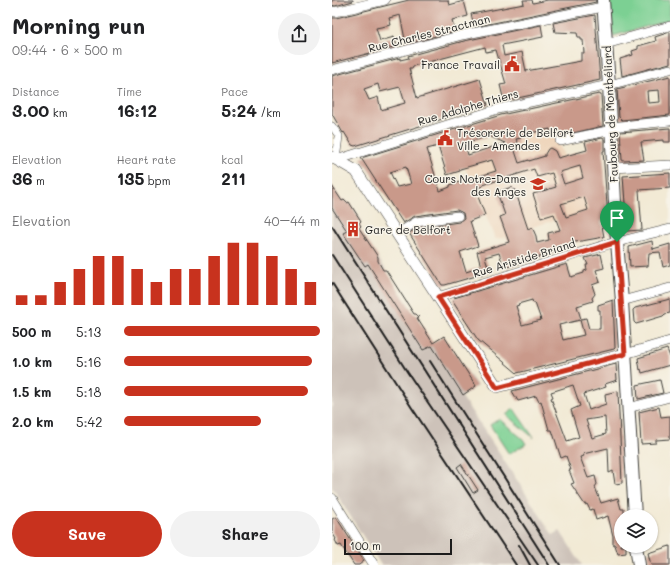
<!DOCTYPE html>
<meta charset="utf-8">
<style>
:root{--surface:#fff;--page:#f2f2f2;--text:#202124;--muted:#757577;--accent:#c8321e}
body{margin:0;font-family:Mali,sans-serif;background:var(--page);color:var(--text);height:100vh;display:flex;flex-direction:column;font-size:15px;white-space:nowrap}
*{box-sizing:border-box;margin:0}
p{font-size:13px;color:var(--muted)}
.icon{flex:none;width:22px;height:22px;fill:none;stroke:currentColor;stroke-width:2;stroke-linecap:round;stroke-linejoin:round}
.map{position:relative;flex:1;overflow:hidden}
.panel{display:flex;flex-direction:column;background:var(--surface);width:332px}
.panel>*{flex:none}
.tools{position:absolute;left:282px;top:509px;display:grid;gap:8px}
.tools a{display:grid;place-items:center;width:44px;height:44px;border-radius:50%;background:var(--surface);box-shadow:0 1px 3px #0004;font-size:20px}
.scale{position:absolute;left:12px;bottom:10px;width:108px;box-sizing:border-box;padding-left:4px;border:2px solid #1c1c1c;border-top:0;font-size:11px;line-height:14px;white-space:nowrap;color:#1c1c1c;-webkit-text-stroke:3px #f7f3e8;paint-order:stroke}
.pin{position:absolute;display:grid;place-items:center;width:34px;height:34px;color:#fff;margin:-41px -17px;border-radius:50% 50% 50% 0;rotate:-45deg;box-shadow:0 0 4px #0007}
.pin .icon{rotate:45deg}
.round{display:grid;place-items:center;flex:none;width:42px;height:42px;border-radius:21px;background:var(--page)}
.headline{display:flex;align-items:center;justify-content:space-between;height:68px;padding:0 12px}
h1{font-size:22px;font-weight:700;line-height:30px}
.stats{display:grid;grid-template-columns:repeat(3,1fr);gap:6px;height:68px;padding:4px 12px}
.stats div{display:grid;align-content:center}
.stats b{font-size:17px;font-weight:700}
.stats small{font-size:11px;font-weight:400}
.stats p{font-size:11px}
.chart{height:112px;padding:8px 12px}
.chart p{display:flex;justify-content:space-between}
.chart svg{width:100%;height:72px;margin-top:4px;stroke:var(--accent);stroke-width:6}
.action{display:flex;gap:8px;margin-top:auto;padding:8px 12px}
.action a{flex:1;height:46px;border-radius:24px;background:var(--accent);color:#fff;font-size:16px;font-weight:700;line-height:46px;text-align:center}
.action a+a{background:var(--page);color:var(--text)}
ul{padding:0 12px;list-style:none;font-size:13px}
li{display:grid;grid-template-columns:64px 48px 1fr;align-items:center;height:30px}
li i{height:10px;border-radius:5px;background:var(--accent)}
main{display:flex;flex:1;min-height:0}
.map>svg:first-child{display:block}
</style>
<main>
<section class="panel">
<div class="headline"><div><h1>Morning run</h1><p>09:44 · 6 × 500 m</p></div><a class="round"><svg class="icon" aria-label="share" viewBox="0 0 24 24"><path d="M12 15V3M7 8l5-5 5 5M5 13v7h14v-7"/></svg></a></div>
<div class="stats">
<div><p>Distance</p><b>3.00<small> km</small></b></div>
<div><p>Time</p><b>16:12</b></div>
<div><p>Pace</p><b>5:24<small> /km</small></b></div>
</div>
<div class="stats">
<div><p>Elevation</p><b>36<small> m</small></b></div>
<div><p>Heart rate</p><b>135<small> bpm</small></b></div>
<div><p>kcal</p><b>211</b></div>
</div>
<div class="chart"><p><span>Elevation</span>40–44 m</p>
<svg viewBox="0 0 160 44" preserveAspectRatio="none"><path d="M5 44V38M15 44V38M25 44V30M35 44V22M45 44V14M55 44V14M65 44V22M75 44V30M85 44V22M95 44V22M105 44V14M115 44V6M125 44V6M135 44V14M145 44V22M155 44V30"/></svg>
</div>
<ul>
<li><b>500 m</b>5:13<i style="width:100%"></i></li>
<li><b>1.0 km</b>5:16<i style="width:96%"></i></li>
<li><b>1.5 km</b>5:18<i style="width:94%"></i></li>
<li><b>2.0 km</b>5:42<i style="width:70%"></i></li>
</ul>
<div class="action"><a>Save</a><a>Share</a></div>
</section>
<div class="map">
<svg width="338" height="565" viewBox="0 0 338 565">
<rect width="100%" height="100%" fill="#f7f3e8"/>
<filter id="ink" filterUnits="userSpaceOnUse"><feTurbulence type="fractalNoise" baseFrequency=".025" numOctaves="2"/><feDisplacementMap in="SourceGraphic" scale="8" xChannelSelector="R" yChannelSelector="G"/><feConvolveMatrix kernelMatrix="1 2 1 2 8 2 1 2 1" color-interpolation-filters="sRGB"/></filter>
<filter id="wash" filterUnits="userSpaceOnUse"><feTurbulence type="fractalNoise" baseFrequency=".012" numOctaves="4" result="noise"/><feDisplacementMap in="SourceGraphic" scale="16" xChannelSelector="R" yChannelSelector="G"/><feGaussianBlur stdDeviation="0.9" result="paint"/><feColorMatrix in="noise" values="0 0 0 0 0 0 0 0 0 0 0 0 0 0 0 0 0 1.4 0 .05"/><feComposite in="paint" operator="in"/></filter>
<g filter="url(#wash)">
<rect width="100%" height="100%" fill="#f2ead5"/>
<!-- built -->
<path fill="#efd6bc" d="M222 126 225 140 232 156 236 170 248 166 274 196 276 204 200 227 175 237 163 239 143 189 140 188 133 167 143 157 142 153 179 141 176 131Z"/>
<!-- industrial -->
<path fill="#cdc2b9" d="M0 185 10 201 12 199 15 203 17 202 30 221 27 223 29 226 27 228 101 343 112 336 145 386 130 397 221 535 228 531 250 565H49L0 487Z"/>
<!-- green -->
<path fill="#7cd093" stroke="#4c7658" d="M278 0H338V20L281 36Z
M182 409 202 438 174 415Z
M167 419 191 439 194 444 177 454 158 425Z"/>
<g id="blocks">
<!-- building -->
<path fill="#c9998a" fill-rule="evenodd" d="M0 0H21V1L3 6 0 5Z
M77 0H116L117 5 132 1 136 16 120 20 123 31 74 44 68 15 57 18 59 25 44 28 48 41 62 37 65 46 0 63V18H4Z
M191 0H200L201 3 216 0H264V2L142 27 139 14 192 4Z
M263 15 268 80 172 101 168 85 174 84 164 50 154 52 153 47 81 66V68H77L85 98 148 79 156 105 23 146 20 145 12 132 11 133 0 114V76L68 58V60L77 58 76 56 132 41 209 25 211 37 170 45 172 56 190 52 194 71 249 61V53H252L251 40H249V37H246L245 33 223 32 221 23ZM46 84 48 92 68 87 73 103 49 110 46 97 37 100 32 89Z
M338 32V63L290 76 288 59 301 55 300 51 306 49V46L324 41 323 37Z
M338 76V115L290 120 287 117 285 89ZM327 90 328 102 316 103 315 91Z
M267 94 269 95 271 126 224 137 223 131 218 132V129L189 135V138L184 139 186 143 181 145 187 163 197 160V161L213 156V154L216 149 218 148 223 151 226 158 255 150 253 142 270 138 272 139V151H271L276 219 269 221 272 237 238 243 239 247 172 268 167 253 153 257 158 272 113 285H110L77 233 86 228 127 222 132 218 131 213 125 210 83 216 71 223 29 158 169 115ZM157 136 173 143 136 155 133 143ZM106 146 115 175 128 171V169L160 160 164 171 118 185V187L108 191 95 149ZM248 166 251 178 232 184 228 172ZM74 167 79 184 65 187 58 172ZM202 169 205 177 220 173 224 187 201 194 209 218 222 214 228 230 216 233 217 240 205 243 204 236 200 227 196 229 183 190H181L180 187 167 191 168 195H166L173 215 168 217 177 242 145 252 149 267 134 272 128 252 146 246 138 221 153 215 143 189 151 186V185ZM252 197 256 210 234 217 229 204Z
M338 128V142H331V140L309 142 312 160 292 161 290 160 288 132Z
M338 173V188L307 190 310 230 295 231 291 176Z
M0 186 10 201 12 200 15 203 17 202 29 221 27 223 29 226 27 228 46 257V261L51 270H54L82 314H84L87 317 85 318 101 343 112 336 144 386 131 395 100 346 91 350 36 264 33 266 11 233 15 231 0 208Z
M320 241 321 249 338 244V265L331 267 328 252 317 253 316 266 298 267 297 247Z
M269 254 272 268 264 270 268 282 260 285 263 294 260 298 261 301 245 306 249 319 254 318 257 329H268V310H266V305L281 300 283 348 282 349 185 373 146 340 121 302 122 298 235 264 239 277 252 273V271L255 270 254 265H256L253 258ZM200 300 201 303H203L209 320 190 325 184 306 187 305 186 304ZM248 320 252 335 231 340 227 325Z
M338 299V313L333 314 331 316 311 322 304 324 302 322 301 310 303 308Z
M335 349 338 357V365L310 373 309 369 308 370 306 358Z
M284 364 285 380 273 384 274 387 252 394 257 410 274 404 273 394 286 391 290 483 283 484 281 471 277 473 276 448 251 454 252 456 248 457 256 478 263 476 265 484 263 487 269 503 286 498 289 509H292V516H289V546H294V553L286 554 283 545 281 544V536L276 516 264 520 261 509 258 510 255 504 253 505 239 484 242 483 237 470H239L234 456 229 458 220 430H217L209 401 207 402 204 396 186 401 180 391ZM241 385 248 406 239 410 247 437 235 441 219 398 221 397 219 392ZM273 417 274 434 260 438 254 420Z
M328 380 331 393 306 399 305 385Z
M327 407 329 417 338 416V439L324 440V443L309 444 307 412Z
M129 464 146 490 141 493 125 467Z
M4 517 32 561 27 565H22L9 545 6 546 3 540 4 539 0 532V519Z
M338 546V565H319L316 553Z"/>
</g>
</g>
<g filter="url(#ink)">
<use href="#blocks" fill-opacity="0" stroke="#3c3b38" stroke-width="1"/>
<g fill="none" stroke-linecap="round" stroke-linejoin="round">
<!-- pedestrian casing -->
<g stroke="#3c3b38" stroke-width="8">
<path id="pedestrian" d="M0 126 7 136 4 160"/>
</g>
<!-- minor casing -->
<g stroke="#3c3b38" stroke-width="10">
<path id="minor" d="M0 11 3 12 53 0
M274 44 338 26
M0 70 130 35 271 7
M279 127 338 121
M228 141 280 130
M2 156 4 160 166 109 277 85 338 69
M281 168 338 165
M65 234 84 222 126 216
M106 297 273 245 338 229
M290 301 338 288
M293 354 338 341
M296 408 338 397
M0 498 42 565"/>
</g>
<!-- tertiary casing -->
<g stroke="#3c3b38" stroke-width="12">
<path id="tertiary" d="M0 157 24 171 165 387 293 354"/>
</g>
<!-- secondary casing -->
<g stroke="#3c3b38" stroke-width="14">
<path id="secondary" d="M271 0 277 85 285 242 290 301 303 516
M304 546 307 565"/>
</g>
<!-- pedestrian -->
<use href="#pedestrian" stroke="#fff" stroke-width="7"/>
<!-- minor -->
<use href="#minor" stroke="#fff" stroke-width="9"/>
<!-- tertiary -->
<use href="#tertiary" stroke="#fff" stroke-width="11"/>
<!-- secondary -->
<use href="#secondary" stroke="#fff" stroke-width="12"/>
<!-- rail -->
<path stroke="#1c1c1c" stroke-width="2" d="M0 226 217 565
M0 255 76 373 206 565
M0 283 80 408 184 565
M98 361 228 565
M187 545 198 565"/>
</g>
</g>
<g fill="none" stroke-linecap="round" stroke-linejoin="round" filter="url(#ink)">
<!-- route casing -->
<g stroke="#fff" stroke-width="8">
<path id="route" d="M285 242 293 354 165 388 106 297Z"/>
</g>
<!-- route -->
<use href="#route" stroke="#c8321e" stroke-width="5"/>
</g>
<!-- icons -->
<defs>
<g id="civic-bare" transform="scale(1.2)"><path d="M-.6-6.5H3V-4.5H.6V-3L4-1V1h2V6H-6V1h2V-1L-.6-3ZM-1.2 2.5V6h2.4V2.5Z" fill="#c8321e" stroke="#f7f3e8" stroke-width="2.5" paint-order="stroke"/></g>
<g id="school-bare" transform="scale(1.2)"><path d="M0-5L7-2L0 1L-7-2ZM-4 1L0 2.5L4 1V4Q0 6-4 4Z" fill="#c8321e" stroke="#f7f3e8" stroke-width="2.5" paint-order="stroke"/></g>
<g id="building-bare" transform="scale(1.2)"><path d="M-4-6H4V6H1V3H-1V6H-4ZM-2.5-4.3h1.7v1.8h-1.7ZM.8-4.3h1.7v1.8H.8ZM-2.5-1h1.7V.8h-1.7ZM.8-1h1.7V.8H.8Z" fill="#c8321e" stroke="#f7f3e8" stroke-width="2.5" paint-order="stroke"/></g>
</defs>
<g fill-rule="evenodd">
<use href="#civic-bare" x="180" y="64"/>
<use href="#civic-bare" x="113" y="138"/>
<use href="#school-bare" x="206" y="184"/>
<use href="#building-bare" x="21" y="229"/>
</g>
<g text-anchor="middle" dominant-baseline="central" stroke-width="3" stroke-linejoin="round" paint-order="stroke">
<!-- street labels -->
<g font-size="11" fill="#1c1c1c" stroke="#f7f3e8">
<text transform="translate(97 33) rotate(-14)">Rue Charles Stractman</text>
<text transform="translate(136 107) rotate(-16)">Rue Adolphe Thiers</text>
<text transform="translate(278 114) rotate(-93)">Faubourg de Montbéliard</text>
<text transform="translate(192 258) rotate(-17)">Rue Aristide Briand</text>
</g>
<!-- poi labels -->
<g font-size="11" fill="#1c1c1c" stroke="#f7f3e8" text-anchor="end">
<text x="168" y="64">France Travail</text>
<text x="125" y="132" text-anchor="start">Trésorerie de Belfort<tspan x="125" dy="13">Ville - Amendes</tspan></text>
<text x="194" y="178">Cours Notre-Dame<tspan x="194" dy="13">des Anges</tspan></text>
<text x="33" y="229" text-anchor="start">Gare de Belfort</text>
</g>
</g>
</svg>
<div class="tools">
<a><svg class="icon" aria-label="layers" viewBox="0 0 24 24"><path d="M12 4l9 5-9 5-9-5zM3 14l9 5 9-5"/></svg></a>
</div>
<div class="scale">100 m</div>
<div class="pin" style="left:285px;top:242px;background:#1e9e55"><svg class="icon" aria-label="arrive" viewBox="0 0 24 24"><path d="M6 21V4h12l-3 4 3 4H6"/></svg></div>
</div>
</main>
